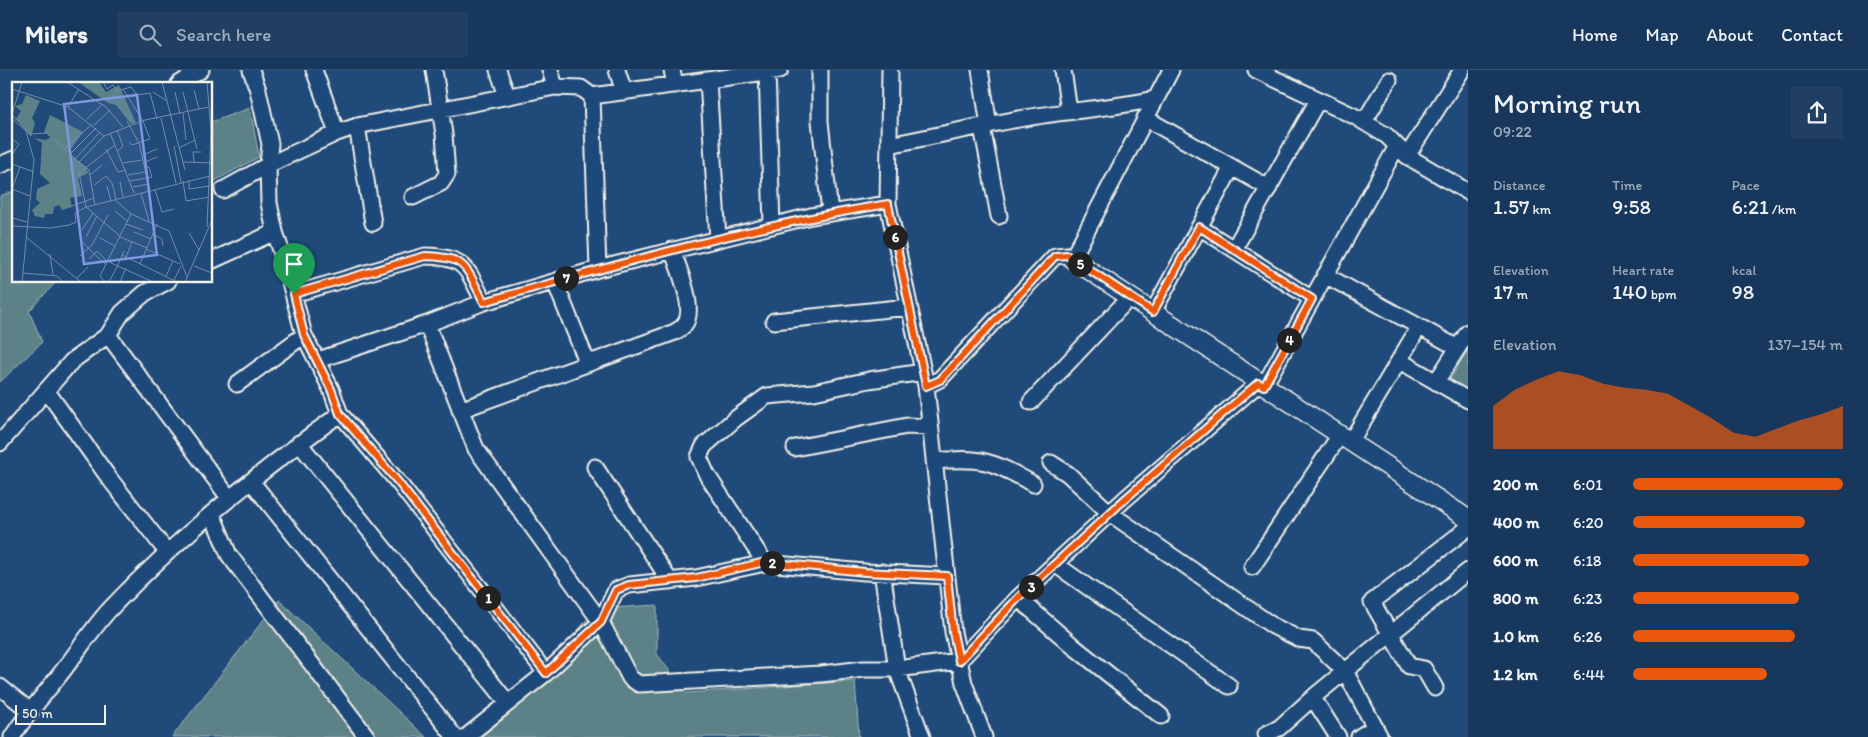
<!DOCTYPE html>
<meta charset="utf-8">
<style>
:root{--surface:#17385c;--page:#203f62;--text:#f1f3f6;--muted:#9eacbb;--line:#365272;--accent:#ea580c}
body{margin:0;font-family:Itim,sans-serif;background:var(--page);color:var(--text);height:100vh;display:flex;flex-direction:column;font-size:19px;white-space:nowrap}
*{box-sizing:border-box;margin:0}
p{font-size:16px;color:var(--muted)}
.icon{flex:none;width:28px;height:28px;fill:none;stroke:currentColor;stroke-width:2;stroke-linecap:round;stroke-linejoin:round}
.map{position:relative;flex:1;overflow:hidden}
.drawer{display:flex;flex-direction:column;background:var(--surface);width:400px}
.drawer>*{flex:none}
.scale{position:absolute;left:15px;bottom:12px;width:91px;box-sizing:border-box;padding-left:5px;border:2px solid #f4f1e8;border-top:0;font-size:14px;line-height:18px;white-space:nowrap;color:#f4f1e8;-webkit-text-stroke:4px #1f4a7a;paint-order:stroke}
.pin{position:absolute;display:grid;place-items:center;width:42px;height:42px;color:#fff;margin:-51px -21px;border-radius:50% 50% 50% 0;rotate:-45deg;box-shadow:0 0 5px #0007}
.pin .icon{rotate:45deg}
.km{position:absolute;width:25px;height:25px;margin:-12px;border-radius:50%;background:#222;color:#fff;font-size:14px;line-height:25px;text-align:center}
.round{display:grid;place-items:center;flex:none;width:52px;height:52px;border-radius:0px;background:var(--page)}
.overview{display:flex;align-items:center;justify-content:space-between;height:85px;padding:0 25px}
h1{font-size:28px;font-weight:600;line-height:38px}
.metrics{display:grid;grid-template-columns:repeat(3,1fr);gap:8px;height:85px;padding:5px 25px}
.metrics div{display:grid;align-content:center}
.metrics b{font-size:21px;font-weight:600}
.metrics small{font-size:14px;font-weight:400}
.metrics p{font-size:14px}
.chart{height:140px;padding:10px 25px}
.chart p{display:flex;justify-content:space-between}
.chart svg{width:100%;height:90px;margin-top:5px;fill:var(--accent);opacity:.7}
ul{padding:0 25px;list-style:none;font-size:16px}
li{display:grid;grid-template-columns:80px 60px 1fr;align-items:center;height:38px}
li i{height:12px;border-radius:6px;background:var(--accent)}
header{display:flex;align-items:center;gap:30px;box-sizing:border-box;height:70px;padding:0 25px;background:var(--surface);border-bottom:1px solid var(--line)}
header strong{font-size:24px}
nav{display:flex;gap:28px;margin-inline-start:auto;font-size:18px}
.search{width:350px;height:45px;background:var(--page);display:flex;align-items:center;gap:12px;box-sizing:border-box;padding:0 18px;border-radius:0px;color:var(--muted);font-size:19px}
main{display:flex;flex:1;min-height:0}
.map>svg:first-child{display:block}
</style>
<header>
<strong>Milers</strong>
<div class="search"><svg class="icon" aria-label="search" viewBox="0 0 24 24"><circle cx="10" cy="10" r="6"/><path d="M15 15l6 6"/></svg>Search here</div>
<nav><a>Home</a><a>Map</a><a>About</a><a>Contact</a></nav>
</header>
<main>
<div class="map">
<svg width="1468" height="667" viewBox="0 0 1468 667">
<rect width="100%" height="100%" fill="#1f4a7a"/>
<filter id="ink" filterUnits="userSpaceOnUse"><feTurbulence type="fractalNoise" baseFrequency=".02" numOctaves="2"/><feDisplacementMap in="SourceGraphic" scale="10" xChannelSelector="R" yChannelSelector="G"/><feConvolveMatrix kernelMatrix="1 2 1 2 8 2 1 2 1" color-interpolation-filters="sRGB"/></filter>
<g filter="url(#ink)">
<!-- green -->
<path fill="#5c8186" stroke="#a8b9b7" d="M250 38 259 87 211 113V52Z
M14 121V211H57L29 241 42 272 0 312V126Z
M1468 280V323L1449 311Z
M279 530 426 667H172Z
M657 535V584L686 623 855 611 859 667H465L487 640 520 628 596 539Z"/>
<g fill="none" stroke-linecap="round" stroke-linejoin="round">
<!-- minor casing -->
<g stroke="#f4f1e8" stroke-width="19">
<path id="minor" d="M251 0 258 20 270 74 268 95 269 133 275 162 285 193 304 265 331 319 340 344 398 412 546 603 601 552 616 520 629 515 696 508 765 493 865 502 947 506
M314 0 337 63
M498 0 507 26
M550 0 555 17
M617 0 624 22
M672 0 675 15
M767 0 772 156
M820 0V51L830 143
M890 0 888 134 926 316 953 562 964 613 984 667
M980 0 989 55
M1063 0 1069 41
M1256 0 1356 47 1387 66 1407 86 1468 122
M708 10 718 169
M179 14 201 0
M592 26 598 199
M1145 48 1269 118
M1364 52 1389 10
M357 56 373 153
M982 57 999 146
M889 75C936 66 983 55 1031 47 1073 40 1114 38 1155 29
M1407 86 1462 0
M0 95 14 89
M223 120 268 95 337 63 357 56 555 17 581 18 592 26 780 0
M413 127 441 113 447 104 444 64 434 0
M1199 157 1312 229
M1234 179 1318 30
M211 191 275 162
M1325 205 1458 278
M555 212 587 292
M294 224 425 186C467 187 466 198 484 232
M1153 242 1232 97
M774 251 908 237
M427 254 476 379 601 552 630 608 639 614 821 604 864 599H897L959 591 1018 528 1125 429 1259 313
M108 265 230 429
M318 290 427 254 484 232 598 199 811 146 888 134
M1400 291 1468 330
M1436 312 1468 262
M237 314 304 265
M926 316 940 309 1055 186 1067 185 1072 189 1171 0
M1264 316 1397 76
M46 320 109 408 167 482
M1031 332 1130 227
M460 340 675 262C678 260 682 258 684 255 697 241 678 196 672 180
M1351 371 1419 257
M0 373 72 291 108 265 122 243 145 223 168 211
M299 373 508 633
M795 378 907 356 930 357
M934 391C982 387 991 390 1033 414
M1051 393 1068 404 1111 444 1273 556 1299 569 1313 571 1345 601 1380 667
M595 397 670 511
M251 411 455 667
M212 444 229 485 367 667
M765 493 707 405 699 387 704 376 735 349 767 326 814 322 869 310 923 302
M1055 494 1229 616
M1252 497 1340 365
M882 502 897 599 922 667
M1018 528 1073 576 1161 646
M0 617 29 640
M1435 618 1424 599 1409 596 1372 532 1468 458
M1313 628 1338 667
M1266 664 1279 658 1317 624 1468 501
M12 667C26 645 42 627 58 607 76 585 92 558 111 538 180 465 259 402 340 344
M466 667 546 603
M1359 667 1375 657"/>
</g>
<!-- tertiary casing -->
<g stroke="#f4f1e8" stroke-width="21">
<path id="tertiary" d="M1072 189 1468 449"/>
</g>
<!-- minor -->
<use href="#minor" stroke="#1f4a7a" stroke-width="15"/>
<!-- tertiary -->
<use href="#tertiary" stroke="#1f4a7a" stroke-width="18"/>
</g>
</g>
<g fill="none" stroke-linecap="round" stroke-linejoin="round" filter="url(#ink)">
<!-- route casing -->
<g stroke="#fff" stroke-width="10">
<path id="route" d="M888 134 926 316 940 310 1055 186 1067 185 1153 242 1199 157 1312 229 1264 316 1258 313 1125 429 1018 528 959 591 953 562 947 506 865 502 765 492 696 508 629 515 616 520 601 552 546 603 398 412 340 344 331 319 304 265 294 224 425 186C468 187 465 197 484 232 618 194 751 156 888 134Z"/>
</g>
<!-- route -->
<use href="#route" stroke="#ea580c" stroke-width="6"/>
</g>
<!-- overview -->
<g transform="translate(12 12)">
<rect width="200" height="200" fill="#1f4a7a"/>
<path d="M66 0H87L94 10 107 3 124 41 119 42 104 23 96 21ZM14 13 28 19 20 36 23 41 19 55 4 37 9 29 3 24 10 22ZM38 33 71 50 56 71 74 85 76 91 66 96 70 114 58 116 60 125 50 128 47 123 42 125 41 132H33L32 136 23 134 20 128 28 121 24 117 25 107 38 101 28 92 30 61 22 56 34 58 39 55 32 50Z" fill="#5c8186"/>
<path fill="none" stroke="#748da6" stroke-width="1" d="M55 0 94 25 111 45M91 0 95 7 101 3 105 9 119 5 125 13 138 11 145 37M150 0 173 88M195 0 199 49 195 145M0 7 56 25 92 54M111 7 131 39 138 57 120 63 117 60M182 8 187 27M141 10 155 19M163 10 168 32M171 10 185 67M56 25 67 7M171 31 174 58M0 32 10 0M0 33 18 52 35 51 67 80M149 36 164 101M0 37 14 49 22 78 10 200M75 37 91 22M115 39 127 61 138 109M81 44 98 28M105 48 111 64 106 69M98 51 122 111M0 57 7 62 0 73M103 63 67 91 74 125 108 154M162 64 169 100M167 66 183 58M52 67 80 42M94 67 106 90 114 88M58 72 84 46M131 73 145 67M63 77 88 50M171 80 200 81M182 80 181 70H189M111 81 130 78M131 81 145 75M0 82 22 90M8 85 0 107 18 114M78 93 90 83M116 93 133 90M177 98V107L198 104M118 99 140 95 137 85 132 86M171 99 174 119 197 115M108 100 111 115M82 103 94 94 100 101 104 117M95 104 99 119M121 105 137 102M143 108 150 130 162 127M129 111 137 139M103 118 119 132 157 149 175 195M83 123 77 88 67 80 92 54 133 38 197 25M60 124 82 116M103 129 115 139M0 136 15 140M114 142 131 148M0 144 38 146 57 143 64 140 63 131 74 125 198 94M70 148 81 131M122 150 139 157M177 151 187 168M141 152 150 157 151 164M14 155 69 200M74 155 85 134M108 155 135 166M88 156 103 164M70 160 94 183M134 167 168 182M38 172 41 193M110 173 165 200M68 174 80 163 96 133M114 175 120 160M77 177 85 169 95 179 141 200M128 182 145 142M106 183 112 169M182 184 200 191M11 191 45 194 51 200M154 194 161 179M65 196 76 185M162 198 169 184M93 200 88 194 119 132M97 200 106 183M108 200 114 186M173 200 200 138"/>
<path fill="#7e97df" fill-opacity="0.15" stroke="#7e97df" stroke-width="2.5" d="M125 13 145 173 72 182 52 22Z"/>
<rect width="200" height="200" fill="none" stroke="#f4f1e8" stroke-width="2.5"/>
</g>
</svg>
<div class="scale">50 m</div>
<div class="pin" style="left:294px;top:224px;background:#1e9e55"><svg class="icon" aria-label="arrive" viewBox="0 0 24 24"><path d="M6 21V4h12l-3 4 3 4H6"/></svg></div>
<b class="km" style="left:488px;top:528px">1</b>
<b class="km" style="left:772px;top:493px">2</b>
<b class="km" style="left:1031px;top:517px">3</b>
<b class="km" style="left:1289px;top:270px">4</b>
<b class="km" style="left:1080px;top:194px">5</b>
<b class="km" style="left:895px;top:167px">6</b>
<b class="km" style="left:566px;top:208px">7</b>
</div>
<section class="drawer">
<div class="overview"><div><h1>Morning run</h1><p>09:22</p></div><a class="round"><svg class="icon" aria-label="share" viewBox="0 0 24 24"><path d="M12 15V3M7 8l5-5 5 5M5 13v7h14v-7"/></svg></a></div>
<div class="metrics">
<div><p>Distance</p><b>1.57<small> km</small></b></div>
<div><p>Time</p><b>9:58</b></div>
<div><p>Pace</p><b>6:21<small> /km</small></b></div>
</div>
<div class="metrics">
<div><p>Elevation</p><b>17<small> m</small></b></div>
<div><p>Heart rate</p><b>140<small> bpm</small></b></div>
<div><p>kcal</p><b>98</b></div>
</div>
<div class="chart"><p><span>Elevation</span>137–154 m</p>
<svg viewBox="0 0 160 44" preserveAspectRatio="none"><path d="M0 44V23L10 15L20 10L30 6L40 8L50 12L60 14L70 15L80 17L90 23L100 29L110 36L120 38L130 34L140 30L150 27L160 23V44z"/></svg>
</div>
<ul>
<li><b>200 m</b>6:01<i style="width:100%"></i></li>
<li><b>400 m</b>6:20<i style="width:82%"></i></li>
<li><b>600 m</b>6:18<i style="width:84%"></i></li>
<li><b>800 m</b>6:23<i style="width:79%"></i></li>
<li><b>1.0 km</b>6:26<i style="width:77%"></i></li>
<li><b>1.2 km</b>6:44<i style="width:64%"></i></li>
</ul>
</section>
</main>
